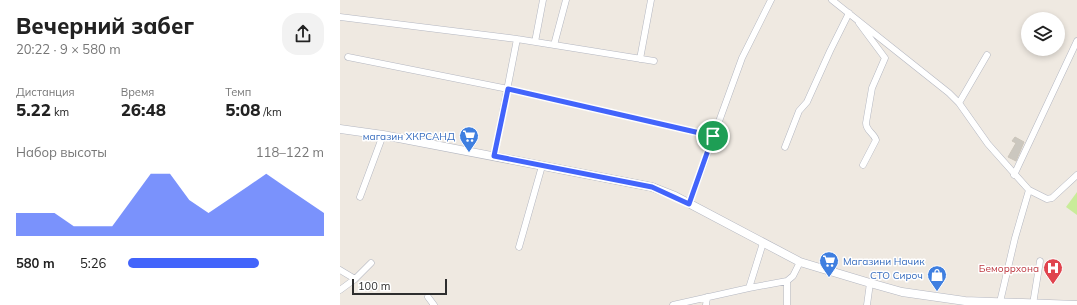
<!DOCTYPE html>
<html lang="ru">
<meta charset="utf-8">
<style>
:root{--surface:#fff;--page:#f2f2f2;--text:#222;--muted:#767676;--accent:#4264fb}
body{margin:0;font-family:Mulish,sans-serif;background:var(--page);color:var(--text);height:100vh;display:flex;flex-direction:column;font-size:15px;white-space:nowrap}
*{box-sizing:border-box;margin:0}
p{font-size:13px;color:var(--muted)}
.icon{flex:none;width:22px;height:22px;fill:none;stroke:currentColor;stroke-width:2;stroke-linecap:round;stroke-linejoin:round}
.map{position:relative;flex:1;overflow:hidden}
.panel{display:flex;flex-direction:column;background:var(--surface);width:340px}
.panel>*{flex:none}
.tools{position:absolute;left:681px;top:12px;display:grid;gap:8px}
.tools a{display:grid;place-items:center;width:44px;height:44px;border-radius:50%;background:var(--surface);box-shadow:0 2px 6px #0003;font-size:20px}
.scale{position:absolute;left:12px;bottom:10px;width:95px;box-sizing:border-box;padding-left:4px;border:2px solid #2e2e2e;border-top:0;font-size:11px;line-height:14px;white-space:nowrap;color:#2e2e2e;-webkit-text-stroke:3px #fff;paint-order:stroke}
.pin{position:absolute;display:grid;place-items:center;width:34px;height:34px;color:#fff;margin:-17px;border:2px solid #fff;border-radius:50%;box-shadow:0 1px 4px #0007}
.round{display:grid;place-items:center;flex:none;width:42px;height:42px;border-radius:16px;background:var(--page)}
.overview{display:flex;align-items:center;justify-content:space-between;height:68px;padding:0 16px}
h1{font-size:22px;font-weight:800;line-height:30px}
.stats{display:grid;grid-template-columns:repeat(3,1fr);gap:6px;height:68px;padding:4px 16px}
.stats div{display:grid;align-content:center}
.stats b{font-size:17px;font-weight:800}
.stats small{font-size:11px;font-weight:400}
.stats p{font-size:11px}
.chart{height:112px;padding:8px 16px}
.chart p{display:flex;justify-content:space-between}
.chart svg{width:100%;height:72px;margin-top:4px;fill:var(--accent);opacity:.7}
ul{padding:0 16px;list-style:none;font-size:13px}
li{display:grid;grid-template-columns:64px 48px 1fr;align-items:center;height:30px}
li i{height:10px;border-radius:5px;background:var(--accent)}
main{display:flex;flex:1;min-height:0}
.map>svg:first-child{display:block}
</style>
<main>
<section class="panel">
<div class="overview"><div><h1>Вечерний забег</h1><p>20:22 · 9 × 580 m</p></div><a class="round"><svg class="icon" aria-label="share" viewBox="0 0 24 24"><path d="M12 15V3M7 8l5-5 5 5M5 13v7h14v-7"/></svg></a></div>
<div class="stats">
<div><p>Дистанция</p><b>5.22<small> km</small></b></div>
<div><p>Время</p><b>26:48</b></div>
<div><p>Темп</p><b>5:08<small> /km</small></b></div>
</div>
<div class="chart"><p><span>Набор высоты</span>118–122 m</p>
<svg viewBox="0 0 160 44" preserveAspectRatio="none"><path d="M0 44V30L10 30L20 30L30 38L40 38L50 38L60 22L70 6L80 6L90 22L100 30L110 22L120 14L130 6L140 14L150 22L160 30V44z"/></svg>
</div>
<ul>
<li><b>580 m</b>5:26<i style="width:67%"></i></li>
</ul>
</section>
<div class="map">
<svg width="737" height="305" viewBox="0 0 737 305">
<rect width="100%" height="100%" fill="#efe9e1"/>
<!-- pitch -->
<path fill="#c9ec9a" d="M737 192V215L726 207Z"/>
<!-- building -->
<path fill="#cbc7bf" stroke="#cbc5ba" d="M675 137 684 142 676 161 668 157 676 143 672 141Z"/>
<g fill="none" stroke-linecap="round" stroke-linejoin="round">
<!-- minor casing -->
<g stroke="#b4b7c1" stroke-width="7">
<path id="minor" d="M492 0 609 93 619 103 648 144 689 190 675 238 660 302
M0 17 177 39 314 61
M519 23 545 58 532 88 526 123C526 131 534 133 536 140L523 165
M195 42 203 0
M214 45 226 0
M8 57 168 89 373 136
M300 59 311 0
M619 103 647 55
M445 147 459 111 467 102 490 51 509 13
M154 157 177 39
M674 175 737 41
M689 190 707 199 712 198 737 175
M20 197 43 135
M349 204 402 58 431 0
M179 247 202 166
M0 270 15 279
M447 281V305
M409 288 447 281 453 276 460 262
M0 290 15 279 31 263
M88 297 94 305
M693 304 700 261
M333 305 409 288 423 243
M366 305 367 297
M527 305 530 283"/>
</g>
<!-- tertiary casing -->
<g stroke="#b4b7c1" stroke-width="9">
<path id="tertiary" d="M0 129 43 135 312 187 335 196 460 262 530 283 562 292 625 301 737 305"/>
</g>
<!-- minor -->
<use href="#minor" stroke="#fff" stroke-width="6"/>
<!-- tertiary -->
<use href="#tertiary" stroke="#fff" stroke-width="8"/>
</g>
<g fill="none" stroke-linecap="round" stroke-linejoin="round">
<!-- route casing -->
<g stroke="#fff" stroke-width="8">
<path id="route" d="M168 89 373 136 349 204 312 187 154 156Z"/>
</g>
<!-- route -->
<use href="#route" stroke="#4264fb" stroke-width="5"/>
</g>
<!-- icons -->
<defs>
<g id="supermarket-pin" transform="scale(1)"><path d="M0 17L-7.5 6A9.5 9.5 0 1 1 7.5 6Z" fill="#3f7fe0" stroke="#fff"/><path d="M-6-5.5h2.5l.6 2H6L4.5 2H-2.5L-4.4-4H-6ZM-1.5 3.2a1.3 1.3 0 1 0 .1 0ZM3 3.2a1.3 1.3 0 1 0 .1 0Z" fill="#fff"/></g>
<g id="hospital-pin" transform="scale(1)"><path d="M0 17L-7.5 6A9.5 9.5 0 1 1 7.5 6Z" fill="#e0444e" stroke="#fff"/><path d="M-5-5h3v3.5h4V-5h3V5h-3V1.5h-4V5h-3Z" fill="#fff"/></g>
<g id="shop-pin" transform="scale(1)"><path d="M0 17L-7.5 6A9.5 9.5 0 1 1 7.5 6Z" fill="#3f7fe0" stroke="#fff"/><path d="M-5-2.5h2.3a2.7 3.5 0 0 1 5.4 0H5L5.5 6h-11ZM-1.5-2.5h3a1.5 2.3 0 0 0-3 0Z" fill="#fff"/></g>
</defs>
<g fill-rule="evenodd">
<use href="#supermarket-pin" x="129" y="136"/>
<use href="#supermarket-pin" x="489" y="261"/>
<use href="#hospital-pin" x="713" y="268"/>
<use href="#shop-pin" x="597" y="275"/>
</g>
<g text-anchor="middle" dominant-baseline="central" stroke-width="3" stroke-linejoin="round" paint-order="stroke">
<!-- shop labels -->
<g font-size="10" fill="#366cbe" stroke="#fff" text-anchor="end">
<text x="115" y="136">магазин ХКРСАНД</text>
<text x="503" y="261" text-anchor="start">Магазини Начик</text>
<text x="583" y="275">СТО Сироч</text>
</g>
<!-- health labels -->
<g font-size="10" fill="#be3a42" stroke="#fff" text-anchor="end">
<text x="699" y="268">Беморрхона</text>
</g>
</g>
</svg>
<div class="tools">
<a><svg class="icon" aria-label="layers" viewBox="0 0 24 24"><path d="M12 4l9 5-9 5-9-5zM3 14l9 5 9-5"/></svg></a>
</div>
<div class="scale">100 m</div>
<div class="pin" style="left:373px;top:136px;background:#1e9e55"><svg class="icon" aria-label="arrive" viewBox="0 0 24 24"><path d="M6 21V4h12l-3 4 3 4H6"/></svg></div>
</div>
</main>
